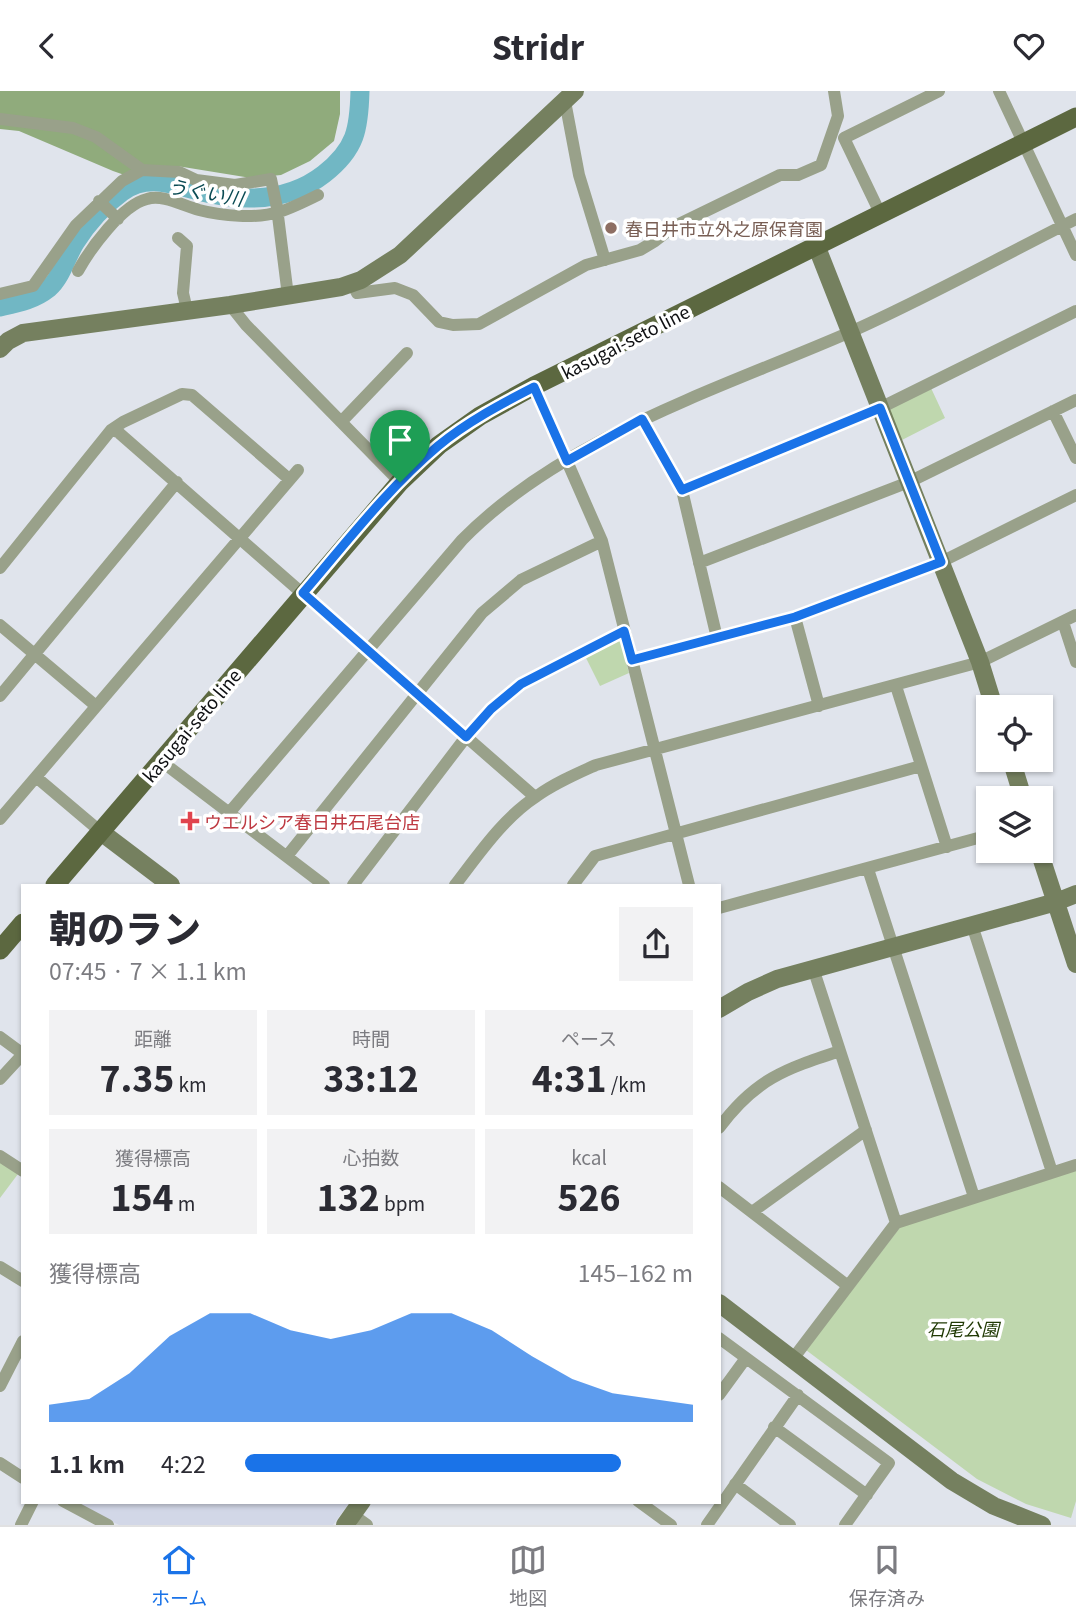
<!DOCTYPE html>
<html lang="ja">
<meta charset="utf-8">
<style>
:root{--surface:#fff;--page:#f2f2f3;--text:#2b2b33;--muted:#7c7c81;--line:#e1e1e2;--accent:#1a73e8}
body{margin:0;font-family:Georgia,"Noto Sans JP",serif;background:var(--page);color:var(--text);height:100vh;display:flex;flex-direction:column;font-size:26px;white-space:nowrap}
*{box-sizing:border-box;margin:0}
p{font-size:23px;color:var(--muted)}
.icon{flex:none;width:38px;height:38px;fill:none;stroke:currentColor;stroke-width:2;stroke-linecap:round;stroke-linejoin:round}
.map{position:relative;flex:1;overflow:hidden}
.drawer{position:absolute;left:21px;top:793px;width:700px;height:620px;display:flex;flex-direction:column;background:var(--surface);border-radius:0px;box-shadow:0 2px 5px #0004}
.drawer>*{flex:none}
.controls{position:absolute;left:976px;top:604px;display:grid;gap:14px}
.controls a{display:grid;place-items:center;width:77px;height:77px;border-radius:0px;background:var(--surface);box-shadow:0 2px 5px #0004;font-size:35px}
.pin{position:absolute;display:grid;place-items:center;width:60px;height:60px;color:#fff;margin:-72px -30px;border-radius:50% 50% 50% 0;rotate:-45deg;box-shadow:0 0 7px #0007}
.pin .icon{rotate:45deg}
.round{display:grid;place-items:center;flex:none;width:74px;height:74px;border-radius:0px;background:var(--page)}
.headline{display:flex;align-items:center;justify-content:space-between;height:119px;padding:0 28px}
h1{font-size:38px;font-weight:800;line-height:52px}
.metrics{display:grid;grid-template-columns:repeat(3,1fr);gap:10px;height:119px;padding:7px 28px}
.metrics div{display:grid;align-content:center;border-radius:0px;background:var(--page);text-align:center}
.metrics b{font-size:35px;font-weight:800}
.metrics small{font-size:19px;font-weight:400}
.metrics p{font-size:19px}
.chart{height:196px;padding:14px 28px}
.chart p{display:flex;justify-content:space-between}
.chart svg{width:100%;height:126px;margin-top:7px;fill:var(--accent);opacity:.7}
ul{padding:0 28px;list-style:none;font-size:23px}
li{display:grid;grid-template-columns:112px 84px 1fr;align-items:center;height:52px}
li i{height:18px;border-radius:9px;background:var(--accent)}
header{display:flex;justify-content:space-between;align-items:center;height:91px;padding:0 28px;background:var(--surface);font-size:32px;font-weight:800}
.dock{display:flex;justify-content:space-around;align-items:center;height:98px;border-top:2px solid var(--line);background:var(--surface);font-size:19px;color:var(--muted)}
.dock a{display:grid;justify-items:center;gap:4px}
.dock .current{color:var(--accent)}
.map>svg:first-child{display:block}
</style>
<header><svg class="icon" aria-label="back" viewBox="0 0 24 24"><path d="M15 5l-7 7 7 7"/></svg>Stridr<svg class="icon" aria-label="heart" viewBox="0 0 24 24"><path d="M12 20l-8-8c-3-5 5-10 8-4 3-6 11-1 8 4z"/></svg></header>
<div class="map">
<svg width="1076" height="1434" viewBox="0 0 1076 1434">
<rect width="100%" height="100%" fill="#e0e4ec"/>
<!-- built -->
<path fill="#d2d7e7" d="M74 1411H350L333 1434H119Z"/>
<!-- green -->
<path fill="#bfd7ae" d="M931 297 945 327 900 350 889 322 891 317Z
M617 549 621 551 629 582 600 595 585 565Z
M0 1071 18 1083 0 1107Z
M1076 1079V1410L1071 1427 1026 1413 977 1388 806 1259 901 1135Z"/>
<!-- forest -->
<path fill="#90ab7c" d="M0 0H340V23L334 50 310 70 281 84 251 87 177 75 133 87 113 80 19 40 0 38Z"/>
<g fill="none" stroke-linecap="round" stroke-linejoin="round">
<!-- river -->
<path stroke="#71b7c4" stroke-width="19" d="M0 216C18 212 34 209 49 197 61 187 67 165 75 152 87 133 104 114 122 101 147 83 171 93 198 100 241 111 287 112 324 83 356 58 359 38 360 0"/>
<!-- street -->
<path stroke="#99a18a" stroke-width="12" d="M999 0 1076 164
M565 10 579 84 605 169
M0 28 73 37 96 46 142 79 179 81 196 89 235 94 271 88 277 117 288 205
M99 110 118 128
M880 122 844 47 939 0
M178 147 187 155 183 202 187 219
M78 180C90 158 122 114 147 108 163 103 183 115 199 119 222 125 256 128 279 121 292 117 306 110 318 104
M352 192 357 202 395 197 413 204 439 231 453 234 479 233 586 174 640 159 655 150 673 136 780 84H798L821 74 838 25 834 0
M0 203 33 195 76 134 122 90 142 79
M230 214 246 234 400 391
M534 295 602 450 689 794
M1053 320 1076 367
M642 328 682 399 717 547
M341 331 407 262
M111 339 118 341 535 706
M682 399 880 317 1076 220
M699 472 909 391 1076 309
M0 477 111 339 123 331 182 303 192 304 289 388
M795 526 819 615
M1063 531 1076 571
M0 534 96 615
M632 569 795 526 941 471 1076 404
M896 595 947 756
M0 605 177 391
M161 670 324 794
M36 686 101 741
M229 722 462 449C562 347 719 298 848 242 925 208 1000 166 1076 128
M0 728 298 379
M287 765 482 522 521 489 602 450
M868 778 974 1106
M353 794 466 646 491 618 521 593 624 540
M455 794C479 763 503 727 537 705 555 692 576 683 596 674L980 571 1076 524
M573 794 595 765 921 675
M719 817 989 744
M972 834 1052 1081
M813 877 896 1132
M0 946 23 963
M0 988 23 963
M719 1037C755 988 785 978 840 960
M0 1065 23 1080
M719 1096 848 1195
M752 1121 866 1039
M0 1176 23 1190
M719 1247 889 1372 845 1434
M792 1269 896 1132 1076 1074
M0 1295 23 1250
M719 1304 746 1267
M774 1336 867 1404
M0 1372 23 1387
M735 1393 790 1434
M63 1410 108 1434
M638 1410 671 1434
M353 1424 367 1434
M21 1434 33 1410
M707 1434 798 1304"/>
<!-- secondary -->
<path stroke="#75805f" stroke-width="18" d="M816 154 980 571 994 616
M0 258 8 250 23 242 230 214 341 196 361 189 400 164 575 0
M1011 668 1023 707
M101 741 171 794
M1039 760 1076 873
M719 918 748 901 777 888 1056 811 1076 803
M719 1212 952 1390 994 1415 1042 1434
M345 1434 362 1410"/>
<!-- primary -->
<path stroke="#5c6840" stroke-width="19" d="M55 794 400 391 439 354 480 325 534 295 1076 26
M0 859 23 832"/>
</g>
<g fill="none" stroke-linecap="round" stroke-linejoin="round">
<!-- route casing -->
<g stroke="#fff" stroke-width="14">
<path id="route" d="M534 296 567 370 642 328 682 399 880 317 941 471 795 526 632 569 624 540 521 593 491 618 466 646 303 502C346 452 387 398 438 355 467 331 501 313 534 296Z"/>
</g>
<!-- route -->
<use href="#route" stroke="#1a73e8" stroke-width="9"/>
</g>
<!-- markers -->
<circle fill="#8d6e63" stroke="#fff" stroke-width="2.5" cx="611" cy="137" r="7"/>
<path fill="#e0444e" stroke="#fff" stroke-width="2.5" d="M186.5 719.5h7v7h7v7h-7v7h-7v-7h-7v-7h7z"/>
<g text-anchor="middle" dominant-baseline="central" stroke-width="7" stroke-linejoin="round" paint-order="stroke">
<!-- education labels -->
<g font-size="18" fill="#785e54" stroke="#fff" text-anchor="start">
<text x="625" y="137">春日井市立外之原保育園</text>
</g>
<!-- street labels -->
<g font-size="18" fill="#0e0f12" stroke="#fff">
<text transform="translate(625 250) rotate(-27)">kasugai-seto line</text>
<text transform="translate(191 634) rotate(-50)">kasugai-seto line</text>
</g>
<!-- health labels -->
<g font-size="18" fill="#be3a42" stroke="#fff" text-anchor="start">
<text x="204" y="730">ウエルシア春日井石尾台店</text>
</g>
<!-- park labels -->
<g font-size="18" font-style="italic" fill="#213a05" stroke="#fff">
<text x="963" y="1237">石尾公園</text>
</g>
<!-- water labels -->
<g font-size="19" font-style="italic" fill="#0a4b54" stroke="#fff">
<text transform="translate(206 100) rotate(10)">うぐい川</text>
</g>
</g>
</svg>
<div class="controls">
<a><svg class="icon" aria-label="locate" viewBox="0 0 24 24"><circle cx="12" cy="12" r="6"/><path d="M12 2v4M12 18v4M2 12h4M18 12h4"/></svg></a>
<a><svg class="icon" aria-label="layers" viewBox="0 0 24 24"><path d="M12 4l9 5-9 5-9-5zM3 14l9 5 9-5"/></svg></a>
</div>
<div class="pin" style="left:400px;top:391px;background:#1e9e55"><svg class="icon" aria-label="arrive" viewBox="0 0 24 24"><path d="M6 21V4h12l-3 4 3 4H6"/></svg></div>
<section class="drawer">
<div class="headline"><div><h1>朝のラン</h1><p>07:45 · 7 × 1.1 km</p></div><a class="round"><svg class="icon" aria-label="share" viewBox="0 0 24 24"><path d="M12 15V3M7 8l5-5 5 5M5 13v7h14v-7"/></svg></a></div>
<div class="metrics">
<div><p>距離</p><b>7.35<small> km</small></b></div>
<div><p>時間</p><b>33:12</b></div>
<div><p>ペース</p><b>4:31<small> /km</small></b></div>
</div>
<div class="metrics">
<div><p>獲得標高</p><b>154<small> m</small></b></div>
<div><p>心拍数</p><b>132<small> bpm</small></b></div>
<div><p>kcal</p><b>526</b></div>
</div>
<div class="chart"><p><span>獲得標高</span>145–162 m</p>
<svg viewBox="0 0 160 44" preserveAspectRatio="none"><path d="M0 44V38L10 36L20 27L30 14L40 6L50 6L60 12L70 15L80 12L90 6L100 6L110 12L120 21L130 29L140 34L150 36L160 38V44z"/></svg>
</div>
<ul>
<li><b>1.1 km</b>4:22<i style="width:84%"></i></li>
</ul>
</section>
</div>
<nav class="dock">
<a class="current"><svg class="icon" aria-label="home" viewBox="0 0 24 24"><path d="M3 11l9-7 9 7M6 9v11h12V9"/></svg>ホーム</a>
<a><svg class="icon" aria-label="map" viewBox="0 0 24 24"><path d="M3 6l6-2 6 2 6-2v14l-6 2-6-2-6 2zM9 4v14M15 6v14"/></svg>地図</a>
<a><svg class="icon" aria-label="saved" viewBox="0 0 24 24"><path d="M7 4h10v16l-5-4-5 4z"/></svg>保存済み</a>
</nav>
